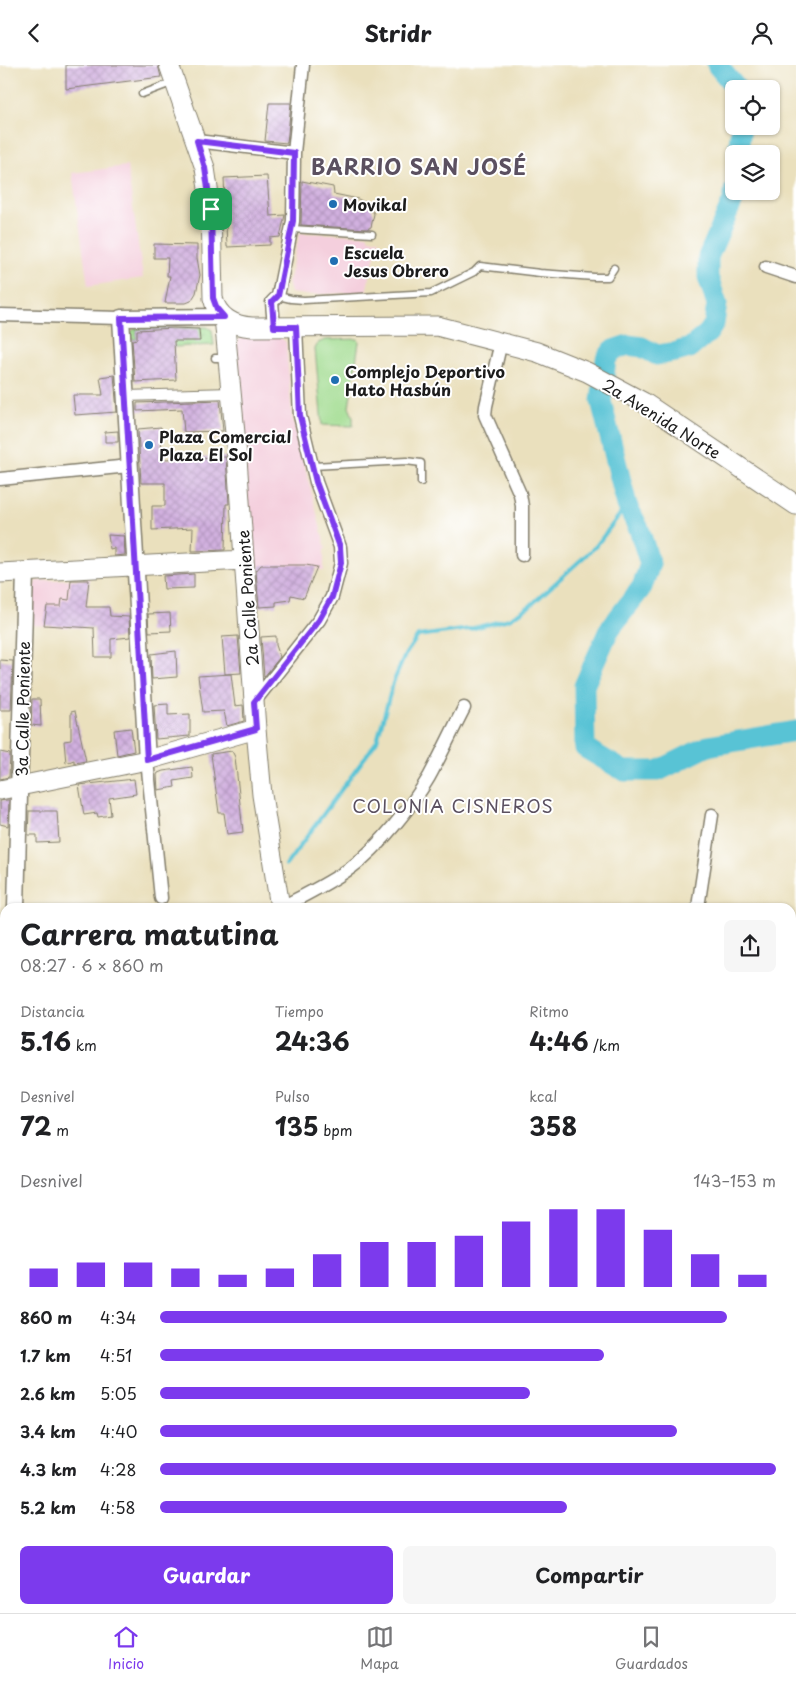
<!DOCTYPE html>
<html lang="es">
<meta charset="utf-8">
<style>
:root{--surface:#fff;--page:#f6f6f6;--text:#202124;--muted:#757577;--line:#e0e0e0;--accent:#7c3aed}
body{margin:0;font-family:"Playpen Sans",sans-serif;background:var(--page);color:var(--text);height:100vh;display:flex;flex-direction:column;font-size:19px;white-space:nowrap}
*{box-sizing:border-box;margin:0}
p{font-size:16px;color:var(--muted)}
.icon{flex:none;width:28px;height:28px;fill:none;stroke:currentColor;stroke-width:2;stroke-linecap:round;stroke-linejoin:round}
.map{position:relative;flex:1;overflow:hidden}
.details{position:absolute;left:0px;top:838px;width:796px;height:711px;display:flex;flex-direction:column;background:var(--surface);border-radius:15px 15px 0 0;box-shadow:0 1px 4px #0004}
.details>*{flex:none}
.tools{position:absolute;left:725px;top:15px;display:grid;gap:10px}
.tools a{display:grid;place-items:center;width:55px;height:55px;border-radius:8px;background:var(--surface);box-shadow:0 1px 4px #0004;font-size:25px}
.pin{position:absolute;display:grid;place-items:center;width:42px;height:42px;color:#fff;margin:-21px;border-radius:10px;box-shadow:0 2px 8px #0006}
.round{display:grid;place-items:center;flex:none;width:52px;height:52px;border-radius:8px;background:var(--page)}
.summary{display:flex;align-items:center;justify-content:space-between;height:85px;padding:0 20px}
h1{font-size:28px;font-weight:700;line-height:38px}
.stats{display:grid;grid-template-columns:repeat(3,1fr);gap:8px;height:85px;padding:5px 20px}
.stats div{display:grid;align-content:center}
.stats b{font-size:25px;font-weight:700}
.stats small{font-size:14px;font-weight:400}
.stats p{font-size:14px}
.chart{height:140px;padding:10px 20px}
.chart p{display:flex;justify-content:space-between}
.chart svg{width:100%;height:90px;margin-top:5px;stroke:var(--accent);stroke-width:6}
.button{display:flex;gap:10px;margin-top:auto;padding:10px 20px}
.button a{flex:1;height:58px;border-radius:8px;background:var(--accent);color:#fff;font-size:20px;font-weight:700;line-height:58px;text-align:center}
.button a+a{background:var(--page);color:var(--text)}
ul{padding:0 20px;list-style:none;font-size:16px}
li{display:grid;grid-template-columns:80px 60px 1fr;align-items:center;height:38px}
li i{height:12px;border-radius:6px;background:var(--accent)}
header{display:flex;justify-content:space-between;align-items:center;height:65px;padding:0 20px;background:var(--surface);font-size:22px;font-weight:700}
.tab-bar{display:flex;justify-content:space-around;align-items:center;height:70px;border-top:1px solid var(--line);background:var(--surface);font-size:14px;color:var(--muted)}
.tab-bar a{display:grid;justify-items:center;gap:2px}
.tab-bar .on{color:var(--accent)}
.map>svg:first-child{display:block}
</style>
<header><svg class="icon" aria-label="back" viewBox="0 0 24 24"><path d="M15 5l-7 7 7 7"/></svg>Stridr<svg class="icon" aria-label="person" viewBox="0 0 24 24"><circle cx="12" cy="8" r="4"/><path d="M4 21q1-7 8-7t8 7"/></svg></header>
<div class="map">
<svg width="796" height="1548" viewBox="0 0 796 1548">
<defs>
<pattern id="grass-tufts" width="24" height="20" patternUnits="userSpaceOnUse" patternTransform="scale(1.25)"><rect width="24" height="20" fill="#a1dc90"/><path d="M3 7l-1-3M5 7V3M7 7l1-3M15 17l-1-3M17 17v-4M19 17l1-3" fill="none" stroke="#8abc7c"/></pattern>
<pattern id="cemetery-stones" width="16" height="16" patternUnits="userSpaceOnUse" patternTransform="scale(1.25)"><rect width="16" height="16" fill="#a1dc90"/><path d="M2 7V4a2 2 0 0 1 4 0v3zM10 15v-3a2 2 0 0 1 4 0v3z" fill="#8abc7c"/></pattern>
<pattern id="building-cross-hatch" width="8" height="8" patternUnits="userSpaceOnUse" patternTransform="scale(1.25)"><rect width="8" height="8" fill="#d1b0df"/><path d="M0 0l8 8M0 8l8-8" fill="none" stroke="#b397bf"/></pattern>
</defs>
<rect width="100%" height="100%" fill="#fff"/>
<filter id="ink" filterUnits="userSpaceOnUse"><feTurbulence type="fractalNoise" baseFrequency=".02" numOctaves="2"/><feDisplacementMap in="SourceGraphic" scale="10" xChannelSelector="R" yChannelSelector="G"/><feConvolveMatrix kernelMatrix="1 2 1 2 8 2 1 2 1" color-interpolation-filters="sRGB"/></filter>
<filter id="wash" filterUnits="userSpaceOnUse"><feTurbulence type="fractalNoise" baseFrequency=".0096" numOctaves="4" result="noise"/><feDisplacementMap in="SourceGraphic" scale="20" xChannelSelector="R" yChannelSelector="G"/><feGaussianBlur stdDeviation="1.12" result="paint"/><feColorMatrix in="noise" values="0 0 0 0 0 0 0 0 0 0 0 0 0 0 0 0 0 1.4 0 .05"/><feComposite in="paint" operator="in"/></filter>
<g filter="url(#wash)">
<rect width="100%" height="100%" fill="#eae0bd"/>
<!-- built -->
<path fill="#f4cfdd" d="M127 101 143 213 88 221 72 108Z
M300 168 367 170 370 174H379L366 227 307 230 291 228 288 217Z
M247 272H280L286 277 292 351 326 484H324V506L306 500H261L259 502H251L236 282 239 274Z
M89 513 85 563 30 560 33 523 36 516Z"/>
<!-- grass -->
<path fill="url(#grass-tufts)" stroke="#5e7c56" d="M207 262 212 265 214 280 174 282 137 265V274L131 275V267L136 263Z"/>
<!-- cemetery -->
<path fill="url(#cemetery-stones)" stroke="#5e7c56" d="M5 1237V1426L0 1431V1242Z"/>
<!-- green -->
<path fill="#a1dc90" stroke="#5e7c56" d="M358 274 359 277 349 342 353 352V361L322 360 315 284 318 278 325 275Z"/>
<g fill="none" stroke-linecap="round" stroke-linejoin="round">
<!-- stream -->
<path stroke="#59c3d5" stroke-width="4" d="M286 800 377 676 393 618 405 590 418 571 470 564 509 554 530 541 596 481 627 440
M210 1544 212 1548"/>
<!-- river -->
<path stroke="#59c3d5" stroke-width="21" d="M717 0 737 24
M738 89 741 61
M734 126V133L708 192V212L717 239 714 259 708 268 690 283 676 287 657 290 642 282 628 280 613 285 606 294 601 336 627 440 639 464 650 499 642 522 609 565 584 621 585 683 624 706H658L708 681 796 666
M791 1338 796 1323
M791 1393 796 1399"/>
</g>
<g id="blocks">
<!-- building -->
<path fill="url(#building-cross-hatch)" d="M66 0H158L161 12 66 24Z
M269 38H291L287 78 265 76Z
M267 111 270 151 285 150 280 172 270 173V180L227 182 224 113Z
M302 116 333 122 334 129 358 134 370 140 374 149 371 162 367 164 301 160Z
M154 179 197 180V193L200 210 196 228 191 236 186 238H165L170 211H167L168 193H154Z
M173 263 199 264 200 276H174L176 315 135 317 132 275 137 274V265Z
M114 310 117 347 75 350 73 330H103L100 312Z
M220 335 223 366 184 367 182 344 137 346V338Z
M161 362 162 394 226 392 229 439H226L225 485 192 486 193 463 152 465V441H165V418H141L138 364Z
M118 366V377H105V367Z
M108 470 124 471 125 490 114 491V483L110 484Z
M261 500H306L317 502 304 533 291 530 290 535 276 537V541L259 542 256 506Z
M194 509V523L164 524 163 511Z
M71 515H89L86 542H109L110 551 129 552 130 572 111 574V592H95L94 563 44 560 47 541H61L62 534 69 535Z
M170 548 171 566 149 567 148 549Z
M238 571 241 608 225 609 222 572Z
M276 571V580L280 592 264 612 261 572Z
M176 586 177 612 152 614 151 589Z
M0 595 13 596 11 645H0Z
M231 609 235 641 243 640 244 656 227 661 224 646 203 647 198 611Z
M32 634H40L41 661 31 660Z
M168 639V650L190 649V671L156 674 154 640Z
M75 646 86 696 74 698V695L66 698 64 676 71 675V647Z
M131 663 134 686 117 690 114 665Z
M232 686 235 692 243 767 227 769 224 748H219L211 689Z
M0 687 10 689 9 712 0 714Z
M192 702 193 713 174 716 175 722 158 725 157 710 158 708 163 706Z
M134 714 136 729 109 733 111 750 98 752 97 748 84 750 79 720Z
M6 735H9L8 761 0 759V736Z
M29 746H57L59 777 37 778V770H28Z"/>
</g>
</g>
<g filter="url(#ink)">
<use href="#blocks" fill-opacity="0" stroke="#837e6c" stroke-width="1"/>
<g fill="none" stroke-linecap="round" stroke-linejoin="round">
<!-- service casing -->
<g stroke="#837e6c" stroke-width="9">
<path id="service" d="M142 29 174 17
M292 164 372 169
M278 231 291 234 304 235 431 228 474 207 480 201 540 208 594 212H608L614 203
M215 293H227
M313 401 406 396 421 398V417"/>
</g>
<!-- pedestrian casing -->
<g stroke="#837e6c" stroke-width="12">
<path id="pedestrian" d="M125 331 231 328"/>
</g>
<!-- minor casing -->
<g stroke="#837e6c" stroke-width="15">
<path id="minor" d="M197 76 294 88
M766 202 796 212
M0 250 121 253
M274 262 272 237 278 231 293 156 294 88 303 0
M501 277 486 341 485 350 520 429 522 441V490
M0 414 129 401
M254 637 319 555 332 532 341 498 340 482 316 417 300 351 296 263
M147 695 161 833
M282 842C305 830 330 818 352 802 379 782 412 741 429 712 441 690 452 666 464 643
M698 842 712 750
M0 887 5 886
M791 1498H796
M0 1525H5
M289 1544V1548
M411 1544 417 1548
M36 1548V1544
M620 1548 621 1544"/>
</g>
<!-- tertiary casing -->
<g stroke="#837e6c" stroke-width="19">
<path id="tertiary" d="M147 695 121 253 224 252
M16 842 25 506
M0 1099 5 1093"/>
</g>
<!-- secondary casing -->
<g stroke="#837e6c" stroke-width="21">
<path id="secondary" d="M169 0 205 103 211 144 213 233C217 252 234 261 252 262L437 261 537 287 587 307 643 337 796 440
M224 252 236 379 256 664 262 730 280 842
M0 508 244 495
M0 725 147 695 256 664"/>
</g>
<!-- primary casing -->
<g stroke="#837e6c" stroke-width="24">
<path id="primary" d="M791 1190H796
M681 1544V1548
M711 1544V1548"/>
</g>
<!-- service -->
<use href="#service" stroke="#fff" stroke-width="6"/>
<!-- pedestrian -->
<use href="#pedestrian" stroke="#fff" stroke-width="10"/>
<!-- minor -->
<use href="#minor" stroke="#fff" stroke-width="12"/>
<!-- tertiary -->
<use href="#tertiary" stroke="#fff" stroke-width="16"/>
<!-- secondary -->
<use href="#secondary" stroke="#fff" stroke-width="19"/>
<!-- primary -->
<use href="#primary" stroke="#fff" stroke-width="21"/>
</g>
</g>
<g fill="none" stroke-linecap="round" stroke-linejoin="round" filter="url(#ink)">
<!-- route casing -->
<g stroke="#fff" stroke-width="10">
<path id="route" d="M197 76 294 88 293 156 278 231 272 237 274 262H296L300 351 316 417 340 482 341 498 332 532 319 555 254 637 256 664 147 695 121 253 224 252 217 244 213 233 211 144 205 103Z"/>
</g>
<!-- route -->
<use href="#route" stroke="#7c3aed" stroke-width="6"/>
</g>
<!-- markers -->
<g fill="#1f6fb2" stroke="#fff" stroke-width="2">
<circle cx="333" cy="139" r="5"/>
<circle cx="334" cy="196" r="5"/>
<circle cx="335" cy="315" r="5"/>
<circle cx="149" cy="380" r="5"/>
</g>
<g text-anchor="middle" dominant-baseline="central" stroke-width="4" stroke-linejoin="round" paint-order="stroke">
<!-- poi labels -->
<g font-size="16" font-weight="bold" fill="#1c1c1c" stroke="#fff" text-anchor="start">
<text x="343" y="139">Movikal</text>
<text x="344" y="187">Escuela<tspan x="344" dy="18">Jesus Obrero</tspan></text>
<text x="345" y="306">Complejo Deportivo<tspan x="345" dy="18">Hato Hasbún</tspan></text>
<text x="159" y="371">Plaza Comercial<tspan x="159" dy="18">Plaza El Sol</tspan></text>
</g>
<!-- street labels -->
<g font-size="16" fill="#1c1c1c" stroke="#fff">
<text transform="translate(662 353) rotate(32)">2a Avenida Norte</text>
<text transform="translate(247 533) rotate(-94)">2a Calle Poniente</text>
<text transform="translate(22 644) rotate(-89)">3a Calle Poniente</text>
</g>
<!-- neighbourhood labels -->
<g font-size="18" letter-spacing="1" fill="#5b5060" stroke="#fff">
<text x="453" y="740">COLONIA CISNEROS</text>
</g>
<!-- district labels -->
<g font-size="21" font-weight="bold" letter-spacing="1" fill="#5b5060" stroke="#fff">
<text x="419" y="101">BARRIO SAN JOSÉ</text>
</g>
</g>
</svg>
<div class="tools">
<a><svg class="icon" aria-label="locate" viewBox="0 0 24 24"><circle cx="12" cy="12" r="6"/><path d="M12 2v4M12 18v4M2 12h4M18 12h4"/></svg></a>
<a><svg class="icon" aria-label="layers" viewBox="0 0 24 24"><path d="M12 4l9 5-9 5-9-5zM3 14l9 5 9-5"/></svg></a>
</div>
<div class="pin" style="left:211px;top:144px;background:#1e9e55"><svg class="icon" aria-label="arrive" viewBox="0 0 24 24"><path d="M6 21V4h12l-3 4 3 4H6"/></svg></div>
<section class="details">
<div class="summary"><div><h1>Carrera matutina</h1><p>08:27 · 6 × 860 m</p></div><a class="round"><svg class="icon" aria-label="share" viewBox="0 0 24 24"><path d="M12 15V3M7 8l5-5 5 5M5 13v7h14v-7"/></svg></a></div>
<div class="stats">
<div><p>Distancia</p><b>5.16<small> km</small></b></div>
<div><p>Tiempo</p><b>24:36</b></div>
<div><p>Ritmo</p><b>4:46<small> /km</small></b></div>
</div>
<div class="stats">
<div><p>Desnivel</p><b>72<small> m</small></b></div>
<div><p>Pulso</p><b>135<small> bpm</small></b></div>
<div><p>kcal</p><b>358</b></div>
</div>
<div class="chart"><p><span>Desnivel</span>143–153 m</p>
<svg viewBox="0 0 160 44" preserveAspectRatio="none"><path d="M5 44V35M15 44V32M25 44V32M35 44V35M45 44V38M55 44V35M65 44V28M75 44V22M85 44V22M95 44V19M105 44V12M115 44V6M125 44V6M135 44V16M145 44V28M155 44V38"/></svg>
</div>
<ul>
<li><b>860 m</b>4:34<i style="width:92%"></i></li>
<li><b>1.7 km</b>4:51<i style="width:72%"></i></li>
<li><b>2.6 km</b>5:05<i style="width:60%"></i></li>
<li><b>3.4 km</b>4:40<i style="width:84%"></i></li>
<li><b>4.3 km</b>4:28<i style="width:100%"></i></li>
<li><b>5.2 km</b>4:58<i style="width:66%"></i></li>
</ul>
<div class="button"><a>Guardar</a><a>Compartir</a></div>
</section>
</div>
<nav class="tab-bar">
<a class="on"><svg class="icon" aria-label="home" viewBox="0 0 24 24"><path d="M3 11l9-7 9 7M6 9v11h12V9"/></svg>Inicio</a>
<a><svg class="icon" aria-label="map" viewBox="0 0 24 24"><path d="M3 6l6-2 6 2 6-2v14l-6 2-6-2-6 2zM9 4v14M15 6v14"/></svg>Mapa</a>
<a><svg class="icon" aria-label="saved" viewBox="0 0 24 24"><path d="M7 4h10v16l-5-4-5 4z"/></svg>Guardados</a>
</nav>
